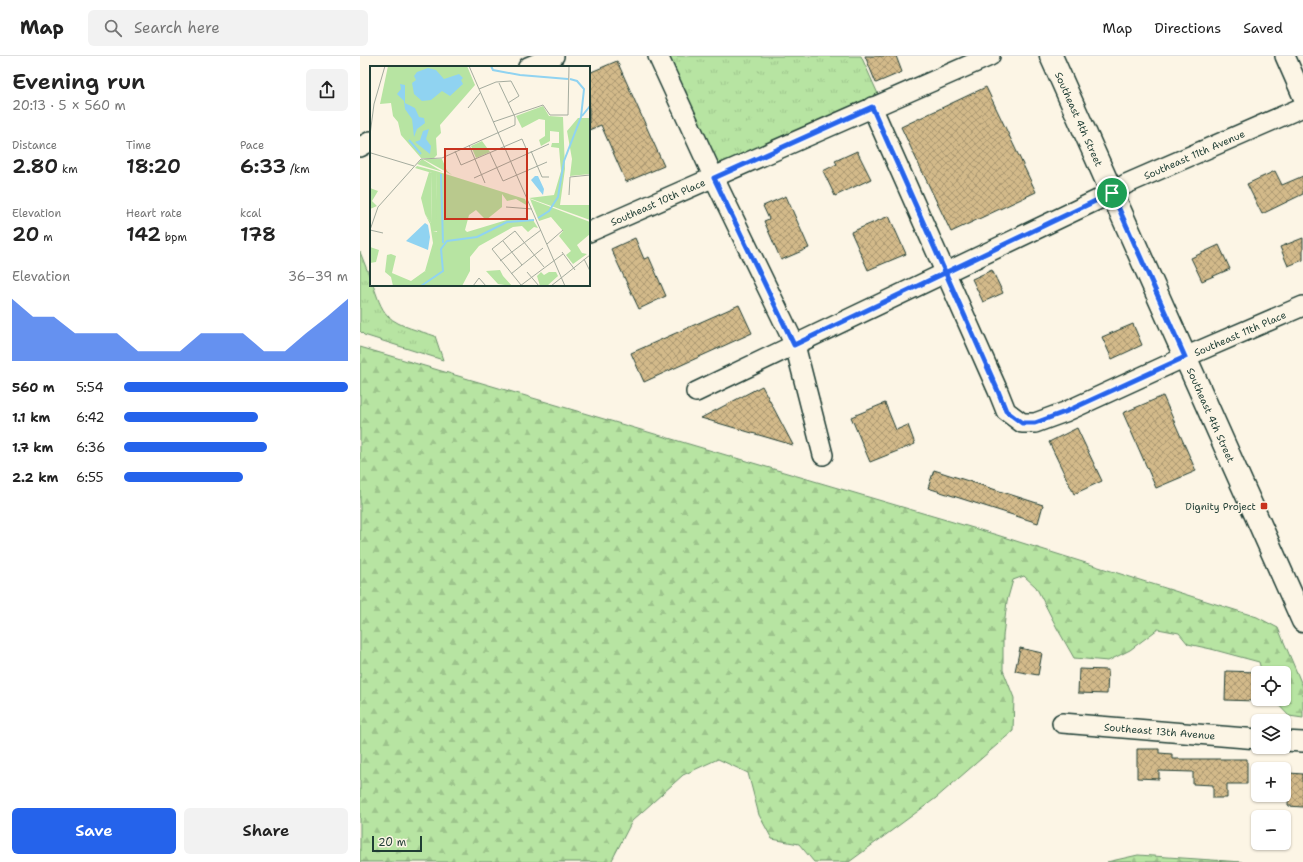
<!DOCTYPE html>
<meta charset="utf-8">
<style>
:root{--surface:#fff;--page:#f2f2f2;--text:#222;--muted:#767676;--line:#e0e0e0;--accent:#2563eb}
body{margin:0;font-family:"Shantell Sans",sans-serif;background:var(--page);color:var(--text);height:100vh;display:flex;flex-direction:column;font-size:15px;white-space:nowrap}
*{box-sizing:border-box;margin:0}
p{font-size:13px;color:var(--muted)}
.icon{flex:none;width:22px;height:22px;fill:none;stroke:currentColor;stroke-width:2;stroke-linecap:round;stroke-linejoin:round}
.map{position:relative;flex:1;overflow:hidden}
.panel{display:flex;flex-direction:column;background:var(--surface);width:360px}
.panel>*{flex:none}
.buttons{position:absolute;left:891px;top:610px;display:grid;gap:8px}
.buttons a{display:grid;place-items:center;width:40px;height:40px;border-radius:6px;background:var(--surface);box-shadow:0 1px 3px #0004;font-size:20px}
.scale{position:absolute;left:12px;bottom:10px;width:50px;box-sizing:border-box;padding-left:4px;border:2px solid #1f3d34;border-top:0;font-size:11px;line-height:14px;white-space:nowrap;color:#1f3d34;-webkit-text-stroke:3px #fcf5e5;paint-order:stroke}
.pin{position:absolute;display:grid;place-items:center;width:34px;height:34px;color:#fff;margin:-17px;border:2px solid #fff;border-radius:50%;box-shadow:0 1px 4px #0007}
.round{display:grid;place-items:center;flex:none;width:42px;height:42px;border-radius:6px;background:var(--page)}
.summary{display:flex;align-items:center;justify-content:space-between;height:68px;padding:0 12px}
h1{font-size:22px;font-weight:600;line-height:30px}
.metrics{display:grid;grid-template-columns:repeat(3,1fr);gap:6px;height:68px;padding:4px 12px}
.metrics div{display:grid;align-content:center}
.metrics b{font-size:20px;font-weight:600}
.metrics small{font-size:11px;font-weight:400}
.metrics p{font-size:11px}
.chart{height:112px;padding:8px 12px}
.chart p{display:flex;justify-content:space-between}
.chart svg{width:100%;height:72px;margin-top:4px;fill:var(--accent);opacity:.7}
.cta{display:flex;gap:8px;margin-top:auto;padding:8px 12px}
.cta a{flex:1;height:46px;border-radius:6px;background:var(--accent);color:#fff;font-size:16px;font-weight:600;line-height:46px;text-align:center}
.cta a+a{background:var(--page);color:var(--text)}
ul{padding:0 12px;list-style:none;font-size:13px}
li{display:grid;grid-template-columns:64px 48px 1fr;align-items:center;height:30px}
li i{height:10px;border-radius:5px;background:var(--accent)}
header{display:flex;align-items:center;gap:24px;box-sizing:border-box;height:56px;padding:0 20px;background:var(--surface);border-bottom:1px solid var(--line)}
header strong{font-size:19px}
nav{display:flex;gap:22px;margin-inline-start:auto;font-size:14px}
.search{width:280px;height:36px;background:var(--page);display:flex;align-items:center;gap:10px;box-sizing:border-box;padding:0 14px;border-radius:6px;color:var(--muted);font-size:15px}
main{display:flex;flex:1;min-height:0}
.map>svg:first-child{display:block}
</style>
<header>
<strong>Map</strong>
<div class="search"><svg class="icon" aria-label="search" viewBox="0 0 24 24"><circle cx="10" cy="10" r="6"/><path d="M15 15l6 6"/></svg>Search here</div>
<nav><a>Map</a><a>Directions</a><a>Saved</a></nav>
</header>
<main>
<section class="panel">
<div class="summary"><div><h1>Evening run</h1><p>20:13 · 5 × 560 m</p></div><a class="round"><svg class="icon" aria-label="share" viewBox="0 0 24 24"><path d="M12 15V3M7 8l5-5 5 5M5 13v7h14v-7"/></svg></a></div>
<div class="metrics">
<div><p>Distance</p><b>2.80<small> km</small></b></div>
<div><p>Time</p><b>18:20</b></div>
<div><p>Pace</p><b>6:33<small> /km</small></b></div>
</div>
<div class="metrics">
<div><p>Elevation</p><b>20<small> m</small></b></div>
<div><p>Heart rate</p><b>142<small> bpm</small></b></div>
<div><p>kcal</p><b>178</b></div>
</div>
<div class="chart"><p><span>Elevation</span>36–39 m</p>
<svg viewBox="0 0 160 44" preserveAspectRatio="none"><path d="M0 44V6L10 17L20 17L30 27L40 27L50 27L60 38L70 38L80 38L90 27L100 27L110 27L120 38L130 38L140 27L150 17L160 6V44z"/></svg>
</div>
<ul>
<li><b>560 m</b>5:54<i style="width:100%"></i></li>
<li><b>1.1 km</b>6:42<i style="width:60%"></i></li>
<li><b>1.7 km</b>6:36<i style="width:64%"></i></li>
<li><b>2.2 km</b>6:55<i style="width:53%"></i></li>
</ul>
<div class="cta"><a>Save</a><a>Share</a></div>
</section>
<div class="map">
<svg width="943" height="806" viewBox="0 0 943 806">
<defs>
<pattern id="grass-tufts" width="24" height="20" patternUnits="userSpaceOnUse"><rect width="24" height="20" fill="#b7e4a2"/><path d="M3 7l-1-3M5 7V3M7 7l1-3M15 17l-1-3M17 17v-4M19 17l1-3" fill="none" stroke="#9dc48c"/></pattern>
<pattern id="forest-firs" width="22" height="20" patternUnits="userSpaceOnUse"><rect width="22" height="20" fill="#b7e4a2"/><path d="M5 1l3.5 6h-7zM16 11l3.5 6h-7z" fill="#9dc48c"/></pattern>
<pattern id="building-cross-hatch" width="8" height="8" patternUnits="userSpaceOnUse"><rect width="8" height="8" fill="#d3ba8a"/><path d="M0 0l8 8M0 8l8-8" fill="none" stroke="#ab9872"/></pattern>
</defs>
<rect width="100%" height="100%" fill="#fcf5e5"/>
<filter id="ink" filterUnits="userSpaceOnUse"><feTurbulence type="fractalNoise" baseFrequency=".025" numOctaves="2"/><feDisplacementMap in="SourceGraphic" scale="8" xChannelSelector="R" yChannelSelector="G"/><feConvolveMatrix kernelMatrix="1 2 1 2 8 2 1 2 1" color-interpolation-filters="sRGB"/></filter>
<g filter="url(#ink)">
<!-- grass -->
<path fill="url(#grass-tufts)" stroke="#6b906b" d="M308 0H501L518 38 367 105 360 107 355 103Z
M0 196 11 224V229H13C17 239 20 252 28 260 39 271 61 275 75 280L83 304 4 279 0 275Z"/>
<!-- forest -->
<path fill="url(#forest-firs)" stroke="#6b906b" d="M0 291 637 479 897 561 918 572 943 631V662L929 660 913 643H924V617H902L899 606 851 593 828 588 819 577 798 573 770 594 748 605 714 602 697 572 676 531 664 520 653 524 647 545 643 580V614L654 642 653 675 576 742 489 806H454L439 788 412 783 399 759 388 717 358 703 323 719 272 765 251 806H0Z
M778 799 882 806H747Z"/>
<!-- building -->
<path fill="url(#building-cross-hatch)" stroke="#1f3d34" d="M505 0H536L542 16 516 27Z
M257 5 304 110 266 126 241 69 229 74V17Z
M626 31 676 136 591 176 541 71Z
M497 95 511 123 475 140 463 115 477 108 475 105Z
M915 115 922 129 943 120V138L902 158 887 128Z
M426 140 449 192 421 204 404 165 409 163 403 150Z
M529 160 546 198 508 214 491 176Z
M275 182 284 203 289 201 306 240 279 253 251 193Z
M943 182V204L928 210 920 191Z
M859 189 870 213 842 225 831 202Z
M632 214 643 237 623 246 612 223Z
M379 249 392 277 284 326 271 297Z
M773 268 782 289 752 303 742 281Z
M402 330 433 389 341 362Z
M803 340 836 415 796 432 763 357Z
M525 347 536 374 548 369 555 388 510 406 491 361Z
M717 372 742 425 714 438 689 386Z
M574 414 683 449 678 467 568 432Z
M660 592 682 597 678 619 655 615Z
M719 613 748 614 747 638 718 637Z
M866 615 897 616 895 645 865 644Z
M777 693H799V697L812 698V703H887V728H867V742H853V729L833 728V716L799 715V723L777 722Z
M929 717 943 718V751L928 750Z"/>
<g fill="none" stroke-linecap="round" stroke-linejoin="round">
<!-- minor casing -->
<g stroke="#1f3d34" stroke-width="22">
<g id="minor">
<path d="M298 0 354 122 435 289 463 399"/>
<path d="M925 0 943 41"/>
<path d="M168 11 194 0"/>
<path id="s1" d="M512 51 638 335 646 355 662 367H675L705 356 825 301 943 250"/>
<path d="M0 91 11 85"/>
<path id="s2" d="M229 176 630 0"/>
<path id="s3" d="M336 336 752 137 766 128 943 51"/>
<path id="s4" d="M702 667 898 683"/>
<path d="M924 685 943 686"/>
</g>
</g>
<!-- tertiary casing -->
<g stroke="#1f3d34" stroke-width="25">
<g id="tertiary">
<path id="s5" d="M691 0 943 565"/>
</g>
</g>
<!-- minor -->
<use href="#minor" stroke="#fcf5e5" stroke-width="19"/>
<!-- tertiary -->
<use href="#tertiary" stroke="#fcf5e5" stroke-width="22"/>
</g>
</g>
<g fill="none" stroke-linecap="round" stroke-linejoin="round" filter="url(#ink)">
<!-- route casing -->
<g stroke="#fff" stroke-width="8">
<path id="route" d="M752 137 434 289 354 122 512 51 638 335 646 355 662 367H675L705 356 825 301 752 137"/>
</g>
<!-- route -->
<use href="#route" stroke="#2563eb" stroke-width="5"/>
</g>
<!-- markers -->
<rect fill="#c8321e" stroke="#fcf5e5" stroke-width="1.5" x="900" y="446" width="8" height="8" rx="2"/>
<g text-anchor="middle" dominant-baseline="central" stroke-width="3" stroke-linejoin="round" paint-order="stroke">
<!-- street labels -->
<g font-size="10" fill="#1f3d34" stroke="#fcf5e5">
<text stroke="none"><textPath href="#s5" startOffset="69">Southeast 4th Street</textPath></text>
<text stroke="none"><textPath href="#s3" startOffset="552">Southeast 11th Avenue</textPath></text>
<text stroke="none"><textPath href="#s2" startOffset="75">Southeast 10th Place</textPath></text>
<text stroke="none"><textPath href="#s1" startOffset="589">Southeast 11th Place</textPath></text>
<text stroke="none"><textPath href="#s5" startOffset="393">Southeast 4th Street</textPath></text>
<text stroke="none"><textPath href="#s4" startOffset="98">Southeast 13th Avenue</textPath></text>
</g>
<!-- poi labels -->
<g font-size="10" fill="#1f3d34" stroke="#fcf5e5" text-anchor="end">
<text x="896" y="450">Dignity Project</text>
</g>
</g>
<!-- overview -->
<g transform="translate(10 10)">
<rect width="220" height="220" fill="#fcf5e5"/>
<path d="M112 75 120 86 106 92 101 80ZM52 93 63 100 73 106 47 98ZM53 93H72L77 105 82 109ZM47 100 66 105 68 165 63 166H68V220H64L55 205 63 177 60 158 55 148 61 157 62 107 45 102Z" fill="#b7e4a2"/>
<path d="M173 40 179 50 193 51 195 103 190 139H220V154L159 132 184 129 191 105 189 82 181 81 182 77H189V66L180 65V75L171 80 169 74 175 70V54L169 53 152 62 146 50ZM208 52H220V108L200 110 202 93 197 65ZM66 105 155 133 158 140 146 133 137 135 132 128V141L116 154 106 144 99 149 95 164 97 166 143 152 163 154 168 162 164 161 158 166 152 160 143 161 109 180 100 191V205L92 220H68ZM59 106 62 107 61 157 55 148 51 132ZM0 122 8 125 2 135 7 140 0 143ZM160 133 220 156V168L207 179 212 187 217 188 203 198 196 189 201 185 189 170 193 165 181 151 169 155ZM0 181 9 184 6 196 0 197ZM21 188 26 190 22 207 41 215 55 205 62 212 64 220H23L21 211 15 206 17 189ZM130 204 133 210 142 220 128 218 116 205ZM171 206 174 209 179 206H186L188 210 177 220H170L167 210Z" fill="#b7e4a2"/>
<path d="M18 0H97L105 19 70 59 71 67 66 72 67 89 64 92H51L31 69 28 56 23 50 21 37 10 38Z" fill="#b7e4a2"/>
<path d="M58 2 66 4 74 13 89 8 93 12 91 14 93 18 80 30 72 25 61 34 52 35 44 28 42 17 46 14 44 10 47 6ZM30 18 35 19V37L45 42 49 51 54 52 55 57 47 63 44 71 42 53 35 43 34 35 27 28 31 23ZM59 63 56 73 61 80 60 88 45 76 50 74 53 65ZM165 110H168L174 123 173 129 161 114ZM55 157 58 159 60 171 58 184 36 175Z" fill="#90d3f1"/>
<path fill="none" stroke="#90d3f1" stroke-width="2" d="M121 0 123 4 150 9 198 13M212 50 220 40M39 74 51 88M71 108 73 177M168 152 179 145 188 131 194 95 211 51 214 23 207 15 200 13M51 220 73 205 71 183 77 175 107 171 137 156 164 154"/>
<path fill="none" stroke="#a4ab9e" stroke-width="1" d="M99 0 195 220M109 23 126 16 141 15 149 30 138 37M98 42 110 27M123 56 173 39 180 49H198L199 0M0 69 4 38 15 0M99 79 115 117M85 85 91 99 152 73 158 87M161 85 172 111H179M1 87 44 100M120 87 133 115 177 96M104 112 179 78M199 129 200 111 220 109M136 141 162 143M0 164 8 141 51 93 72 92 145 59V51L129 17M0 164 13 167M133 175 152 199M177 178 193 164M192 186 205 204M214 193 220 205M130 195 171 164M157 206 169 220M141 208 173 182M151 219 122 183 145 165 174 201M103 220 109 212 116 220M150 220 193 188M181 220 220 189"/>
<path fill="#c8321e" fill-opacity="0.15" stroke="#c8321e" stroke-width="2" d="M75 83H157V153H75Z"/>
<rect width="220" height="220" fill="none" stroke="#1f3d34" stroke-width="2"/>
</g>
</svg>
<div class="buttons">
<a><svg class="icon" aria-label="locate" viewBox="0 0 24 24"><circle cx="12" cy="12" r="6"/><path d="M12 2v4M12 18v4M2 12h4M18 12h4"/></svg></a>
<a><svg class="icon" aria-label="layers" viewBox="0 0 24 24"><path d="M12 4l9 5-9 5-9-5zM3 14l9 5 9-5"/></svg></a>
<a>+</a>
<a>−</a>
</div>
<div class="scale">20 m</div>
<div class="pin" style="left:752px;top:137px;background:#1e9e55"><svg class="icon" aria-label="arrive" viewBox="0 0 24 24"><path d="M6 21V4h12l-3 4 3 4H6"/></svg></div>
</div>
</main>
